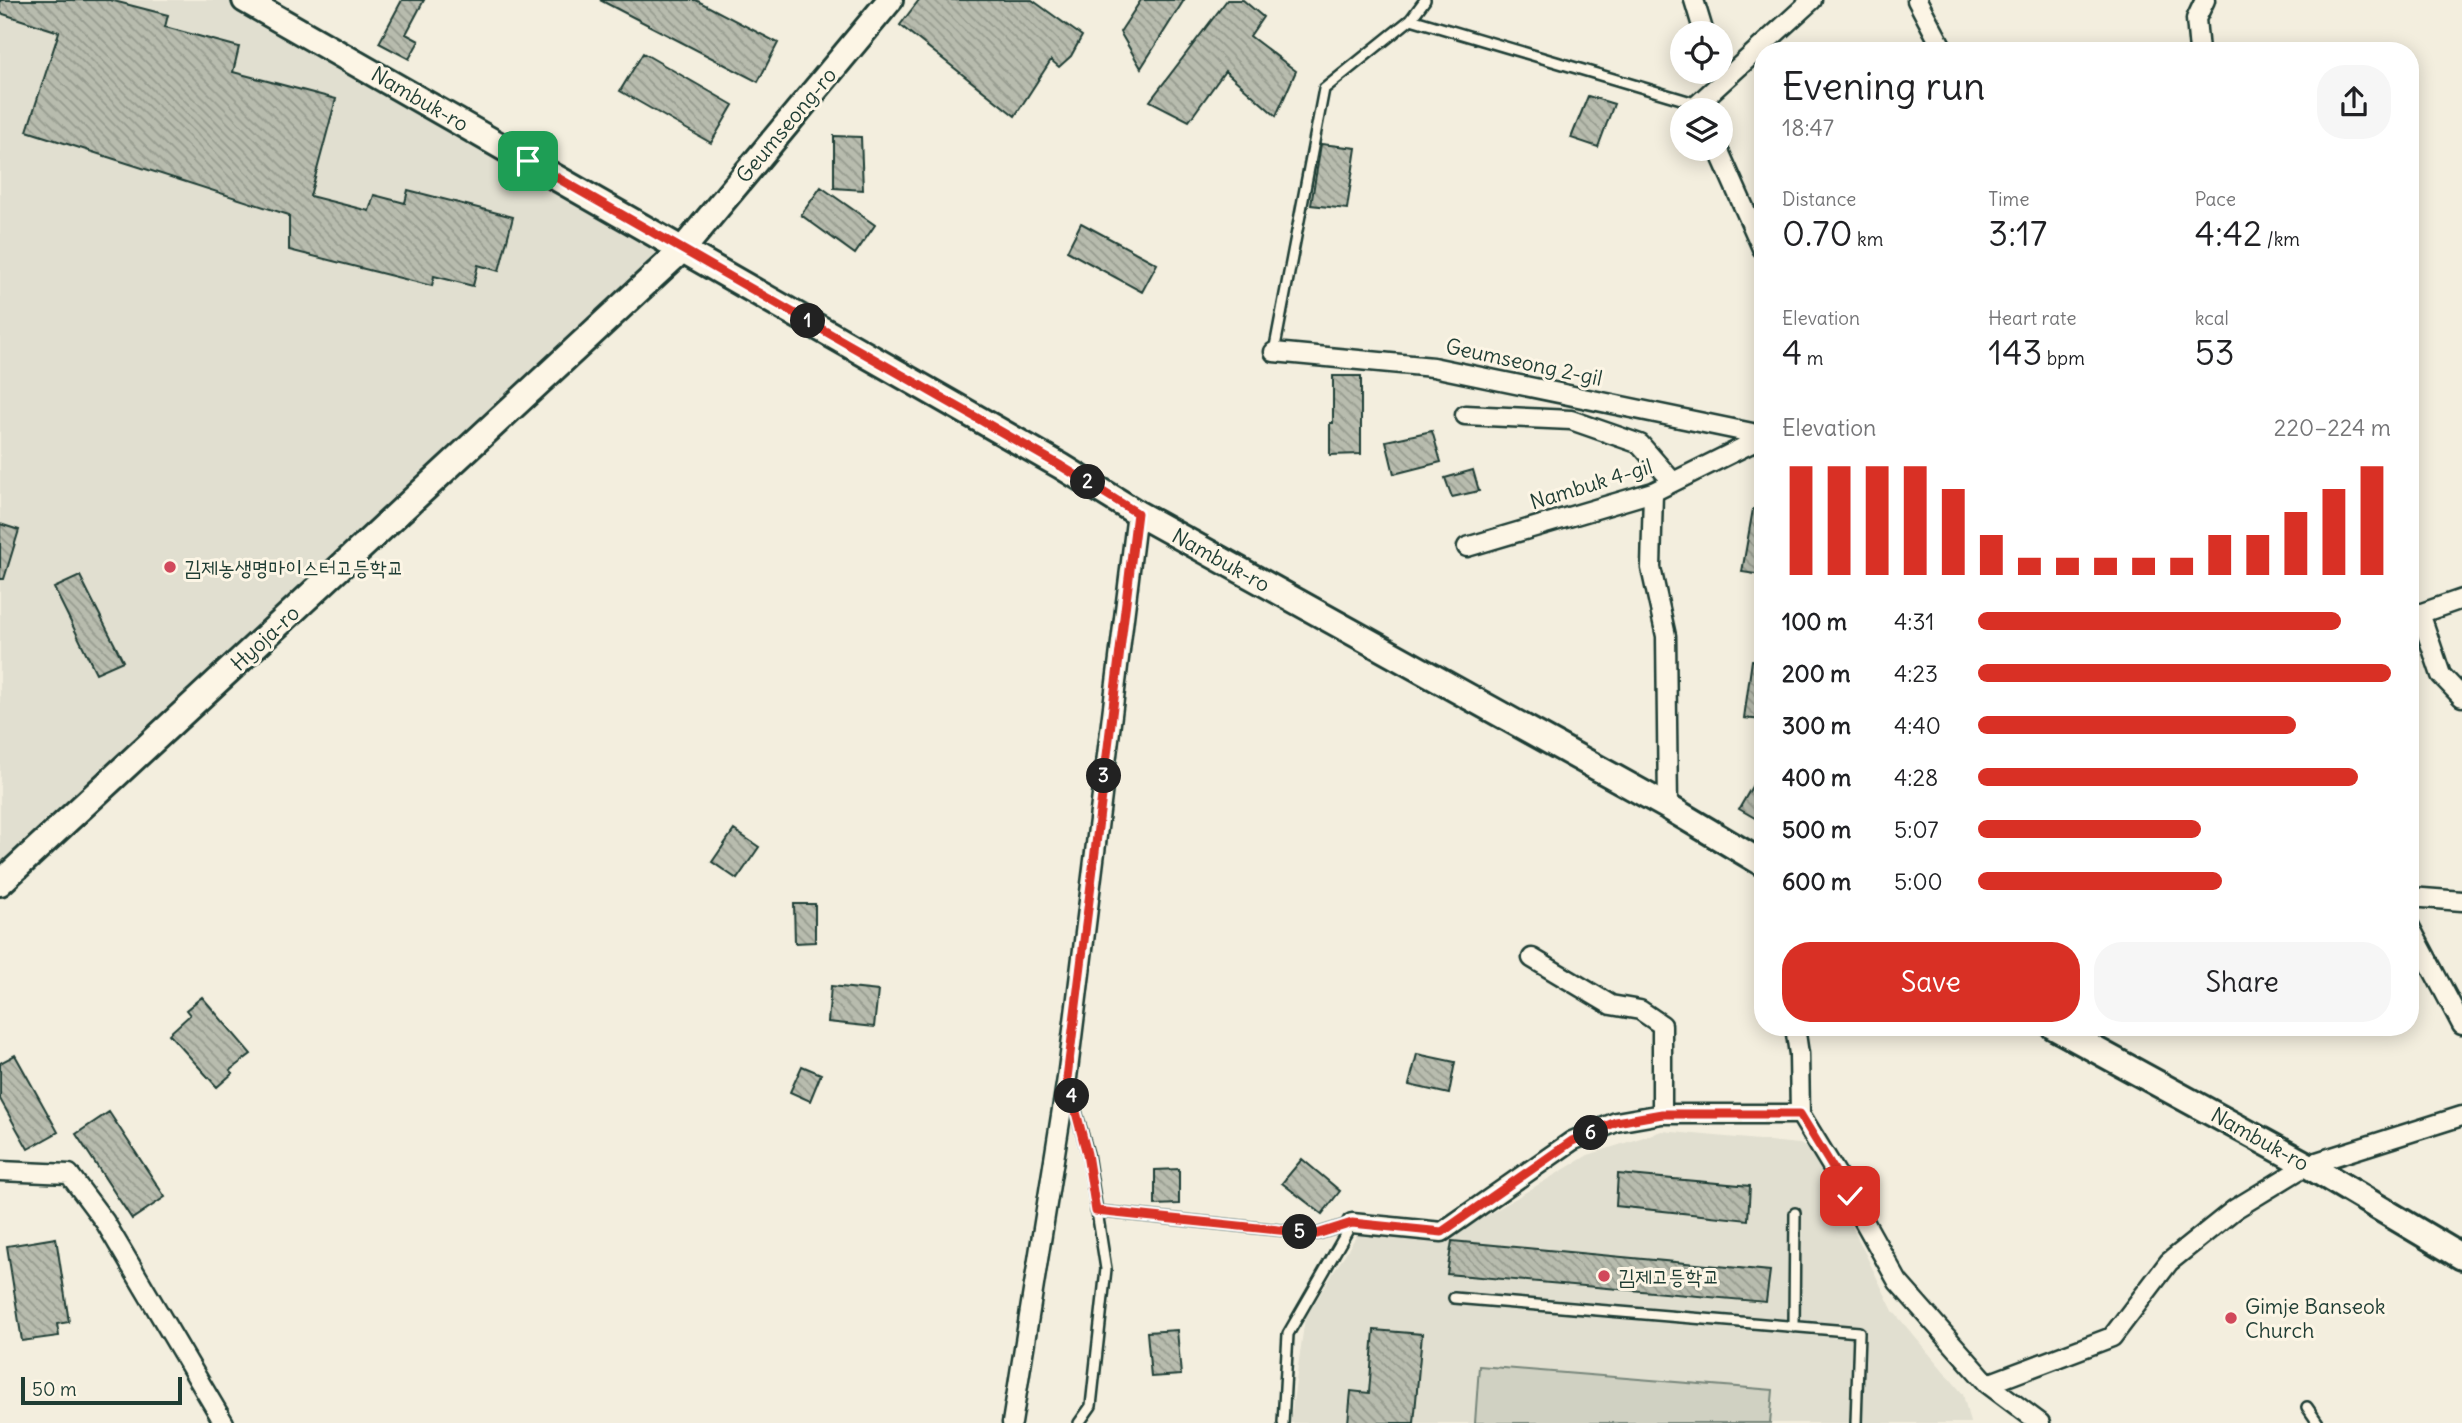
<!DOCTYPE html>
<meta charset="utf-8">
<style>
:root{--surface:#fff;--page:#f6f6f6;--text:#202124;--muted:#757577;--accent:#d93025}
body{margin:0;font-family:Delius,"Poor Story",sans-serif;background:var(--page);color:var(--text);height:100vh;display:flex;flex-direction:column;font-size:26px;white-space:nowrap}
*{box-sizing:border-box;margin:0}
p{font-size:23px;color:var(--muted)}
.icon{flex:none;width:38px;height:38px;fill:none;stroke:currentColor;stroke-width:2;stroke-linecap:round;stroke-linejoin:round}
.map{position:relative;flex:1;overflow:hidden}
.drawer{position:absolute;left:1754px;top:42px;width:665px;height:994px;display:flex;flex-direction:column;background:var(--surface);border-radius:28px;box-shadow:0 4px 18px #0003}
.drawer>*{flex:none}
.fabs{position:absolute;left:1670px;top:21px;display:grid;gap:14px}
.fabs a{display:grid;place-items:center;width:63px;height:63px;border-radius:50%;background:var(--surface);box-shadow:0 4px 18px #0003;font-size:35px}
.scale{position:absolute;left:21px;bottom:18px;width:161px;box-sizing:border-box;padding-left:7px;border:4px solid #1f3d34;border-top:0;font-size:19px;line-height:24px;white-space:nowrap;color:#1f3d34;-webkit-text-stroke:5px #fcf5e5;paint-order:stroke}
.pin{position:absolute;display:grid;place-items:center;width:60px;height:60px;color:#fff;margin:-30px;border-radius:14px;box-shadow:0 4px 10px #0006}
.km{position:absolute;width:35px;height:35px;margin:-18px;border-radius:50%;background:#222;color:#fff;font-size:19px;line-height:35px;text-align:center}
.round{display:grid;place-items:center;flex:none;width:74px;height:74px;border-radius:28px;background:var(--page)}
.head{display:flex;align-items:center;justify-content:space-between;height:119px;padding:0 28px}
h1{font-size:38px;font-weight:600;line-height:52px}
.figures{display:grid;grid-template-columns:repeat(3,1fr);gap:10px;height:119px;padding:7px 28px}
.figures div{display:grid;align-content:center}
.figures b{font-size:35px;font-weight:600}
.figures small{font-size:19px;font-weight:400}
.figures p{font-size:19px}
.chart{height:196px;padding:14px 28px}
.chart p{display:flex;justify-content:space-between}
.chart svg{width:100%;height:126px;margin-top:7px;stroke:var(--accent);stroke-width:6}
.button{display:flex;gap:14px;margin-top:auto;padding:14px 28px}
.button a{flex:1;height:80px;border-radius:28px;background:var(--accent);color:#fff;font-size:28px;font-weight:600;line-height:80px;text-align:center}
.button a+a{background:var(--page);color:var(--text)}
ul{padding:0 28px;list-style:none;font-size:23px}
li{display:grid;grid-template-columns:112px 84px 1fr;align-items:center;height:52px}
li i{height:18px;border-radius:9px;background:var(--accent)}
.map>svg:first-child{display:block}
</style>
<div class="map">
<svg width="2462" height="1423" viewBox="0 0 2462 1423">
<defs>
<pattern id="building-back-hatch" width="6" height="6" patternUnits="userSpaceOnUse" patternTransform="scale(1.75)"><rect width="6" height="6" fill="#b8bcae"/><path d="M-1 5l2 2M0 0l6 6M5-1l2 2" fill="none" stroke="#959a8e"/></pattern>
</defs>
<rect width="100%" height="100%" fill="#f3eede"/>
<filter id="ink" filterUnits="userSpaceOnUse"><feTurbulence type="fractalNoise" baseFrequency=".0143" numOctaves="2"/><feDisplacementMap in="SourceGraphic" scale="14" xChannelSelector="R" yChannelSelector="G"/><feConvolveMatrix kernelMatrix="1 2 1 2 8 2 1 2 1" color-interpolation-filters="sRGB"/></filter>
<g filter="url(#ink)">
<!-- built -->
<path fill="#e1dfd0" d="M0 0H242L682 251 0 883Z
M1662 1131 1800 1144 1817 1154 1893 1311 1963 1394 1970 1423H1290L1305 1318 1357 1235 1446 1240 1588 1155Z"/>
<!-- pitch -->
<path fill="#d0d1c2" stroke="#78877b" stroke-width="2" d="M1479 1366 1773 1390 1770 1423H1475Z"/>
<!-- building -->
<path fill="url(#building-back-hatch)" stroke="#1f3d34" stroke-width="2" d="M0 0H110L168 15 165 27 239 47 233 72 336 99 310 196 369 211 374 195 405 203 408 190 513 217 499 271 478 265 473 286 434 276 432 286 289 250V215L27 131 59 32 0 13Z
M402 0H424L406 34 419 41 409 59 379 43Z
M600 0H696L778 43 758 82Z
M919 0H1032L1082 36 1071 56 1059 67 1051 60 1015 116 900 25Z
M1141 0H1184L1141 68 1120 32Z
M1227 0H1243L1263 17 1250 36 1296 71 1276 116 1225 71 1189 121 1150 101Z
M643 53 733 105 711 143 620 91Z
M1588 96 1614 104 1598 147 1571 138Z
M834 136 861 137 863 190 834 188Z
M1321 144 1356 148 1347 209 1311 205Z
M821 187 875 225 855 254 801 215Z
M1081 223 1157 264 1142 292 1067 251Z
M1333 376H1361V454L1330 455V423H1333Z
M1432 431 1441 462 1394 474 1386 441Z
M1473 470 1479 491 1452 497 1445 478Z
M1753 509 1762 510V575L1742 572Z
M0 524 19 530 4 579H0Z
M80 576 123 661 96 673 54 588Z
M1752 660 1762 661V720L1744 718Z
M1762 769V822L1739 809Z
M734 830 759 847 737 879 712 862Z
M794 904H815V942L795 943Z
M831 986 878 991 874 1027 828 1022Z
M202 997 251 1054 230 1070 233 1073 217 1087 169 1034 190 1015 186 1010Z
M1417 1054 1455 1062 1449 1094 1409 1085Z
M15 1055 58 1132 28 1149 0 1099V1063Z
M802 1066 821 1074 810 1101 790 1092Z
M109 1112 165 1197 132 1219 76 1134Z
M1302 1159 1340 1191 1322 1214 1282 1183Z
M1179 1169V1204L1155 1205V1170Z
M1618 1174 1750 1186 1748 1220 1616 1206Z
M56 1238 69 1322 57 1324 59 1336 22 1341 7 1246Z
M1452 1241 1770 1271 1766 1302 1447 1274Z
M1177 1330 1181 1375 1151 1377 1147 1332Z
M1374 1330 1422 1334 1414 1423H1348L1351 1391 1369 1393Z"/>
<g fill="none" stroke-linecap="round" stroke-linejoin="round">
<!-- lane casing -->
<g stroke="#1f3d34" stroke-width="14">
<path id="lane" d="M1411 19 1698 104
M1274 352 1324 89 1411 19 1425 0
M1069 1086 1088 1154 1106 1269 1091 1406 1079 1423
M1096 1211 1317 1234 1352 1223 1288 1334 1283 1423
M1454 1298 1859 1332 1856 1423
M1794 1327 1795 1213
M2307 1407 2318 1423"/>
</g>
<!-- street casing -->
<g stroke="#1f3d34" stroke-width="23">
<path id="street" d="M1694 0 1704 33
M1917 0 1944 51
M2199 51 2196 19 2205 0
M1700 110 1698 104 1812 0
M1718 149 1762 248
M1274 352 1433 367 1762 435
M1465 415 1571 420 1640 444 1673 482
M1653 492 1651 568 1666 636 1668 807
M1467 547 1653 492 1762 438
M2420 613 2441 675 2462 697
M2410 617 2462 599
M2410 897 2462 901
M2410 927 2462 1025
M1532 958 1611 1005 1640 1010 1662 1025V1114
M1795 1027 1799 1054 1800 1114 1850 1196 1898 1282 1988 1384
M2078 1040 2097 1027
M0 1171 69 1174 105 1222 224 1423
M1352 1223 1442 1232 1572 1141 1616 1122 1662 1114H1800
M1012 1423 1067 1078 1137 513
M2040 1423 1988 1384 2112 1337 2169 1262 2235 1209 2307 1165 2462 1116"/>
</g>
<!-- secondary casing -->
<g stroke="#1f3d34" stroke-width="30">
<path id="secondary" d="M245 0 1061 466 1137 513 1668 807 1762 863
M0 883 683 249 890 0
M2054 1027 2307 1165 2462 1257"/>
</g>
<!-- lane -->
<use href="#lane" stroke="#fcf5e5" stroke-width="9"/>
<!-- street -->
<use href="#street" stroke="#fcf5e5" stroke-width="18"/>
<!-- secondary -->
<use href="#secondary" stroke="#fcf5e5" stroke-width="24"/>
</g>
</g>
<g fill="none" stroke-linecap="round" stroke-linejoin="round" filter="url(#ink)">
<!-- route casing -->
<g stroke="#fff" stroke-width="14">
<path id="route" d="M528 161 1061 466 1137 513 1067 1078 1087 1154 1096 1211 1317 1234 1352 1223 1442 1232 1572 1141 1616 1122 1662 1114H1800L1850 1196"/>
</g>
<!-- route -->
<use href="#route" stroke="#d93025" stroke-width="9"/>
</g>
<!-- markers -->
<g fill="#d1495b" stroke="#fcf5e5" stroke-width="2.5">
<circle cx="170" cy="567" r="7"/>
<circle cx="1604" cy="1276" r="7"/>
<circle cx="2231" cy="1318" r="7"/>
</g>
<g text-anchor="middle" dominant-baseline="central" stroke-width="6" stroke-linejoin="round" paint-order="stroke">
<!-- street labels -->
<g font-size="21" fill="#1f3d34" stroke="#fcf5e5">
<text transform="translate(420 99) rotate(30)">Nambuk-ro</text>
<text transform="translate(786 125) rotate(-50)">Geumseong-ro</text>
<text transform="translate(1524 362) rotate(12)">Geumseong 2-gil</text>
<text transform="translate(1591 484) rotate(-17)">Nambuk 4-gil</text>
<text transform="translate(1221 560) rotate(29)">Nambuk-ro</text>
<text transform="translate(265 638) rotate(-43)">Hyoja-ro</text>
<text transform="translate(2260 1139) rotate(29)">Nambuk-ro</text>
</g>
<!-- poi labels -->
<g font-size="21" fill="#1f3d34" stroke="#fcf5e5" text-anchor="start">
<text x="184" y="567">김제농생명마이스터고등학교</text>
<text x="1618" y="1276">김제고등학교</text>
<text x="2245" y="1306">Gimje Banseok<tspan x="2245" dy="24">Church</tspan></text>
</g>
</g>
</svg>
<div class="fabs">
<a><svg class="icon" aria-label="locate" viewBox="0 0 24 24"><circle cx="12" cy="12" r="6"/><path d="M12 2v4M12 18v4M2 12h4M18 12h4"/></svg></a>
<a><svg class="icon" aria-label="layers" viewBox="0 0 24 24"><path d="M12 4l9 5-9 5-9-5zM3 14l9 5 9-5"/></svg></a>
</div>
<div class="scale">50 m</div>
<div class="pin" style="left:528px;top:161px;background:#1e9e55"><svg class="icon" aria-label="arrive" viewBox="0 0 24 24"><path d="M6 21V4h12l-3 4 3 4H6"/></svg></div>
<div class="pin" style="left:1850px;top:1196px;background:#d93025"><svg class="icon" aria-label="check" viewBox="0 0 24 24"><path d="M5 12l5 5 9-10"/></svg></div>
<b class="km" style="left:808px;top:321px">1</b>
<b class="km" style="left:1088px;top:482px">2</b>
<b class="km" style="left:1104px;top:776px">3</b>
<b class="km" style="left:1072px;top:1096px">4</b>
<b class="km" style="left:1300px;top:1232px">5</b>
<b class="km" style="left:1591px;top:1133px">6</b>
<section class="drawer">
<div class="head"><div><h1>Evening run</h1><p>18:47</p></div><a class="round"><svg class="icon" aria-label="share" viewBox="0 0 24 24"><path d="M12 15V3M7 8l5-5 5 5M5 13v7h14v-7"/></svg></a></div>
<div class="figures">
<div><p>Distance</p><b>0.70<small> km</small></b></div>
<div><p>Time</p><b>3:17</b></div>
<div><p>Pace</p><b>4:42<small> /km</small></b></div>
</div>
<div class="figures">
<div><p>Elevation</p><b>4<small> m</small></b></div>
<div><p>Heart rate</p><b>143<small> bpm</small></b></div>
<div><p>kcal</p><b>53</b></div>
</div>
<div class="chart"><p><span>Elevation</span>220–224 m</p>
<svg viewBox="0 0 160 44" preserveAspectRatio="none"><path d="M5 44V6M15 44V6M25 44V6M35 44V6M45 44V14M55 44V30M65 44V38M75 44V38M85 44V38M95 44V38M105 44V38M115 44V30M125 44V30M135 44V22M145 44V14M155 44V6"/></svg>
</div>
<ul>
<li><b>100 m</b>4:31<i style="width:88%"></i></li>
<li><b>200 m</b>4:23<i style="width:100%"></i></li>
<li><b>300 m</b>4:40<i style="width:77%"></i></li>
<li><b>400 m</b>4:28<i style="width:92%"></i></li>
<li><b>500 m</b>5:07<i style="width:54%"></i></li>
<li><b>600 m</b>5:00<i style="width:59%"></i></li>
</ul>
<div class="button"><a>Save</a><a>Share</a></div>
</section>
</div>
